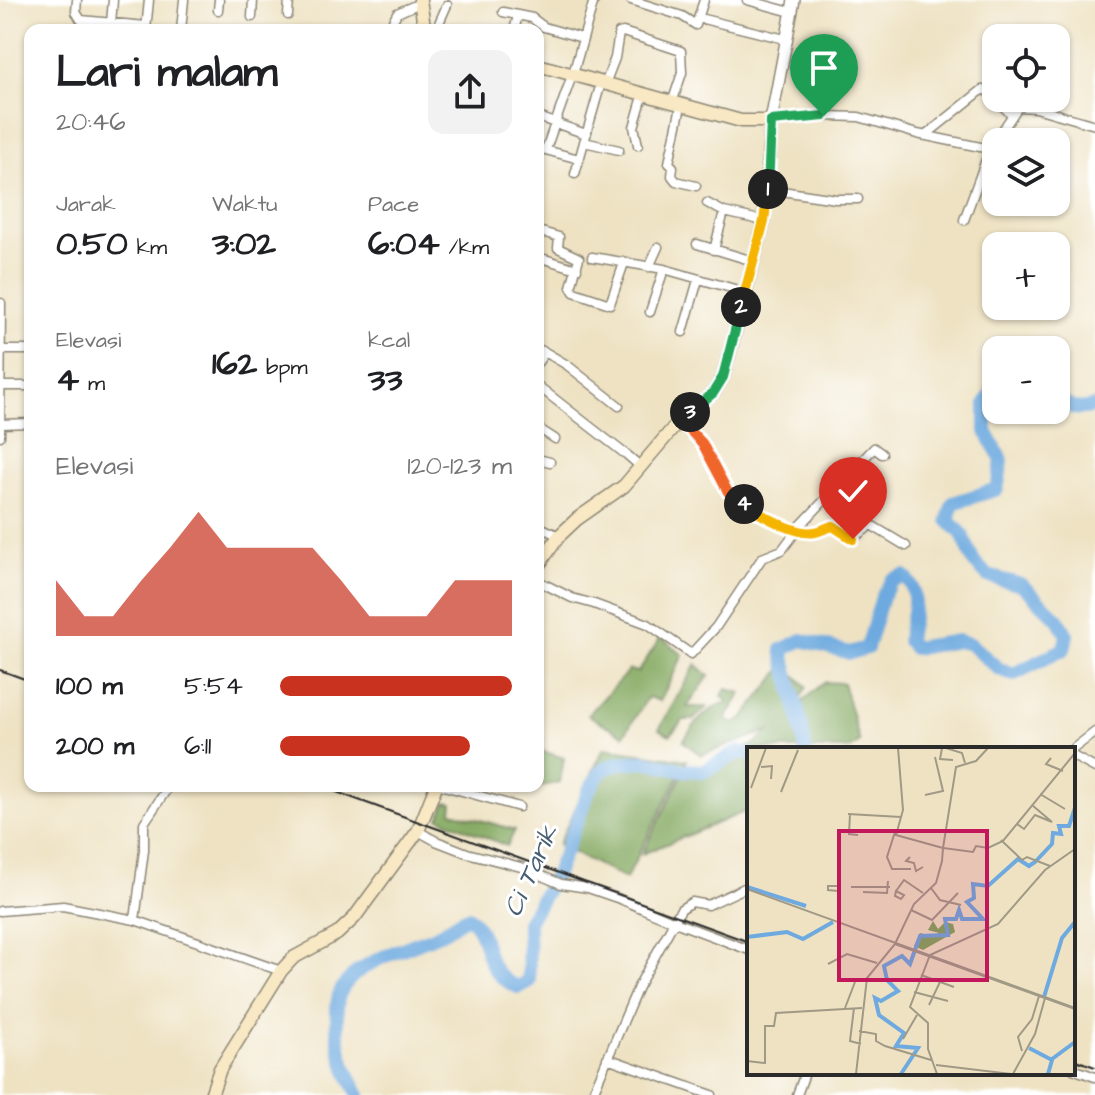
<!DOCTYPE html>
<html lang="id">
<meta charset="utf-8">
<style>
:root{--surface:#fff;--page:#f2f2f2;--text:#202124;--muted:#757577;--accent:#c8321e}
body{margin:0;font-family:"Architects Daughter",sans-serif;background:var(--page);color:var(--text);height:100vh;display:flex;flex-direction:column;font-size:30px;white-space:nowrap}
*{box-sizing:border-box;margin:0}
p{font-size:26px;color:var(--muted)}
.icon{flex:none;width:44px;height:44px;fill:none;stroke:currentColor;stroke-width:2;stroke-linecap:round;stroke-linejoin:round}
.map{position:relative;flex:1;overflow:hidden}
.panel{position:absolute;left:24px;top:24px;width:520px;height:768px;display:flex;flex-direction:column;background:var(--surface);border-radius:16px;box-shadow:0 2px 6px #0004}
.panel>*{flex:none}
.controls{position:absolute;left:982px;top:24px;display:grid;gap:16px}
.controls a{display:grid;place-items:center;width:88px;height:88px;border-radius:16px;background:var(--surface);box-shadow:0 2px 6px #0004;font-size:40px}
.pin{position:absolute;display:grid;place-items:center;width:68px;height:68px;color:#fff;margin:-82px -34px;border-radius:50% 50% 50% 0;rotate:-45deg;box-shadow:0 0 8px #0007}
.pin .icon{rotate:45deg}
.km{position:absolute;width:40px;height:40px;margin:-20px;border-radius:50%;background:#222;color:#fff;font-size:22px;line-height:40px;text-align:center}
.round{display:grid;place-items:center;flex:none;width:84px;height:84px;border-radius:16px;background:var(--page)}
.headline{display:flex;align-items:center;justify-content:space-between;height:136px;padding:0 32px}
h1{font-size:44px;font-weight:700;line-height:60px}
.metrics{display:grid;grid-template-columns:repeat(3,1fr);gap:12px;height:136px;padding:8px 32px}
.metrics div{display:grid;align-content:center}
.metrics b{font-size:34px;font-weight:700}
.metrics small{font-size:22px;font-weight:400}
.metrics p{font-size:22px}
.chart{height:224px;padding:16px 32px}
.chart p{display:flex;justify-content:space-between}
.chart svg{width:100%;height:144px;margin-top:8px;fill:var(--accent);opacity:.7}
ul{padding:0 32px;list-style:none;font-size:26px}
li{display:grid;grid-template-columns:128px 96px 1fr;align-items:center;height:60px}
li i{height:20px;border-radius:10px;background:var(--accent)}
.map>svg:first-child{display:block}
</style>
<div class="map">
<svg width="1095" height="1095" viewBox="0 0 1095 1095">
<rect width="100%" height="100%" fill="#fff"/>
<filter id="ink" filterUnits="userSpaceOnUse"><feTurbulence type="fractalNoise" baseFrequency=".0125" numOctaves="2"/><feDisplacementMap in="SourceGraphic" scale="16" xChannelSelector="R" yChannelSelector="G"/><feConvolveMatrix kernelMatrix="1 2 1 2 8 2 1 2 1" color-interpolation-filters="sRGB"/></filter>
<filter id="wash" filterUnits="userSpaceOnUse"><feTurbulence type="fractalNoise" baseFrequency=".006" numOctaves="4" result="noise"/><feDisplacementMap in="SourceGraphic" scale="32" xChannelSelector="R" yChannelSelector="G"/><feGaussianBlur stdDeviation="1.8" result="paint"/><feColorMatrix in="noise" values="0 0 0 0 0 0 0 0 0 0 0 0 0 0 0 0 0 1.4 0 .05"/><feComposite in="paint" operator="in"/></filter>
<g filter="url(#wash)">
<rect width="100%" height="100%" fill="#eee2c2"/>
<!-- forest -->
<path fill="#82a75d" stroke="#566944" stroke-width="2" d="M661 637 683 655 660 701 648 697 624 735 588 715 629 670 638 672Z
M696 664 709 676 687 707H707L693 720H683L670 735 659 729Z
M785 665 807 687 792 711 824 682 843 683 860 742 850 749H749V810L642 854 682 775 753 745 771 730 701 755 683 741C695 723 706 709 728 702L722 696 726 689 742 693 726 719 734 724 742 719Z
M604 748 687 760 626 879 558 845Z
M538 750 564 758 560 782 536 788 538 786Z
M446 802 453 803 452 812 515 830 507 846 439 818Z"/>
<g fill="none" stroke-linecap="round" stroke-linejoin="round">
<!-- river -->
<path stroke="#6eaadf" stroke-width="14" d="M1056 392C1066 410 1076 411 1095 406
M805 749 801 724 782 650 802 640 850 653 867 648 882 597 892 580 904 576C923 593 910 618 908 641L914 648 958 641 970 644 999 669 1014 674 1064 649 1067 635 1058 619 1022 585 988 576 974 562 962 534 948 520 953 503 997 489 1002 461 986 431V403L996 385
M359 1095C347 1075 338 1049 337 1026 337 1017 336 1003 339 995 353 961 407 949 437 935 448 930 456 921 468 917 493 934 477 971 518 987L529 981 528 922 556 874 589 790 602 770 618 763 645 761 683 770 704 771 739 752 749 754"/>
</g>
</g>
<g filter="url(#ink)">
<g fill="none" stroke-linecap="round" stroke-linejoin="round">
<!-- minor casing -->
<g stroke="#8c8676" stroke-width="11">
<path id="minor" d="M77 0 76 12 81 20 146 26
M631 0 682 16 696 25 704 0
M747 0 791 12
M218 10 219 0
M503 12 532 18 544 27 582 38
M288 15 289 0
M252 17 253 0
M699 18 785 39
M111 23 113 0
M146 30 149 0
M181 30 184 0
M388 30 397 13 420 3
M436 30 447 5
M514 30 518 16
M605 84 615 58 619 33 623 32 681 51 682 73 672 103
M681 106 669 163 673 167 672 176 676 181 696 186
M538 117 586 134
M778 121 824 116 859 117 917 134 990 149 1018 107 1036 108 1095 125
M1004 131 1011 136 1013 142
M926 135 982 90H986L1012 115
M584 142 619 150
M638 145 634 127 643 96
M538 148 579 159
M546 149 575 67 594 0
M575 174 601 83
M768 189 836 199H858
M707 203 724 212 764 221
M964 220 990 149
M538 231 559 237 558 248 579 258 571 287 574 292 610 304 624 263
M697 244 753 261
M714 250 724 212
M538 257 577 269
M592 257 664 269 745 292
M649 267 658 247
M650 312 664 269
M683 332 698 280
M538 349 545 352 538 362
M2 350H30
M545 352 567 365 619 406
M1 386H30
M538 386 624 453
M680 420 702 443 728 492 735 498 782 525 806 532H816L833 526 853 539 871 525 906 546
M1 424 30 423
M538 428 555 439
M0 436 1 303
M626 454 641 467
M538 459 550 462
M538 526 559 536
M538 581 572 598 594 604 648 624 691 654 716 627 762 558 782 550 800 526 874 448 882 454
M1073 749 1095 732
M1073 756 1095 768
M444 786 519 807
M418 831 436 841 467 853 521 867 561 884 588 888 620 899 672 921 749 950
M0 911 63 906 135 920 281 971
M135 920 144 850V823L169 786
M607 1058 712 1095
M1073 1069 1095 1077
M592 1095 638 987 681 909 692 902 708 905 749 886
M797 1095 805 1073"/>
</g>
<!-- tertiary casing -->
<g stroke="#8c8676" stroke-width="14">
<path id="tertiary" d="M778 121H771L794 0"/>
</g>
<!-- secondary casing -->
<g stroke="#8c8676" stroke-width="15">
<path id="secondary" d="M420 0 424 26 432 30
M538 65 741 121H771L764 221 723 377 713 393 680 420 624 486 577 519 559 536 538 566
M211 1095 220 1069 281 971 293 958 337 934 354 918 418 831 436 786"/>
</g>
<!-- minor -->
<use href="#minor" stroke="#fff" stroke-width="8"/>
<!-- tertiary -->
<use href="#tertiary" stroke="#fff" stroke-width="11"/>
<!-- secondary -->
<use href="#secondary" stroke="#f8e8c3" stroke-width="12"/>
<!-- rail -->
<path stroke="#2b2b2b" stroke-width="2" d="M0 670 30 681
M320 786 749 942
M1073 1059 1095 1067"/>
</g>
</g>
<g fill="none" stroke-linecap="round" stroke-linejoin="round" filter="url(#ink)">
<!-- split-1 casing -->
<g stroke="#fff" stroke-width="16">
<path id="split-1" d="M768 189 771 121 824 116"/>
</g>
<!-- split-2 casing -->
<g stroke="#fff" stroke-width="16">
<path id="split-2" d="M741 307 764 221 768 189"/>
</g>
<!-- split-3 casing -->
<g stroke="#fff" stroke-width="16">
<path id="split-3" d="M690 412 713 393 723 377 741 307"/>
</g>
<!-- split-4 casing -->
<g stroke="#fff" stroke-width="16">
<path id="split-4" d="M690 412 680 420 702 443 728 492 744 504"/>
</g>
<!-- split-5 casing -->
<g stroke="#fff" stroke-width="16">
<path id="split-5" d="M744 504C760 514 796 536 815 532 822 531 827 527 833 526L853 539"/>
</g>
<!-- split-1 -->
<use href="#split-1" stroke="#22a559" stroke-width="10"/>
<!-- split-2 -->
<use href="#split-2" stroke="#f5b400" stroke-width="10"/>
<!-- split-3 -->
<use href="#split-3" stroke="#22a559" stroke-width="10"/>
<!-- split-4 -->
<use href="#split-4" stroke="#f0652b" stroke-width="10"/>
<!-- split-5 -->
<use href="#split-5" stroke="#f5b400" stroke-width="10"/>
</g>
<g text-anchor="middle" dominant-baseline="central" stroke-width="6" stroke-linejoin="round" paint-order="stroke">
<!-- water labels -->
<g font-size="26" font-style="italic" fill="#465e73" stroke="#fff">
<text transform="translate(531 871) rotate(-66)">Ci Tarik</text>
</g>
</g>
<!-- overview -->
<g transform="translate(747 747)">
<rect width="328" height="328" fill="#eee2c2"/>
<path d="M186 174 191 182 198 175 206 177 208 185 176 203 167 199 173 186 185 189 192 186 181 183Z" fill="#82a75d"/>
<path fill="none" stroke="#6eaadf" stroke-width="4" d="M0 140 59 159M0 190 40 185 56 192 86 175M297 250 315 191 328 175M282 301 305 313 301 327M305 312 328 295M154 327 171 301 149 299 157 286 132 268 128 251 134 254 151 244 140 233 137 219 155 209 163 217 173 189 201 188 198 172H209L212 163 215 172H236L220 155 227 151 226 137 241 139 271 112 282 119 288 115 305 97 306 86 314 87 312 79H322L328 61"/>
<path fill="none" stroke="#a09986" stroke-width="2" d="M34 1H66M195 1 193 12 206 13M199 1 215 6 218 16M241 1 229 14 209 20 196 101 226 105 229 99 241 101 256 94 328 6M304 11 299 17 316 24M14 20 25 19 24 32M4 41 19 1M34 45 51 3M293 47 318 62M178 48 196 44 188 10M101 67 154 70M103 67 102 87 111 88M270 77 277 82 288 68 305 75 285 58M148 85 140 110 145 122H164M254 93 275 113 280 110 303 119M163 110 159 114 167 116 169 124 176 120M92 139H81V143L91 144 92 143V126M104 140H143M184 141 193 153 214 158M0 142 328 261M149 144 157 133 176 146M149 144 157 148 154 152 148 149ZM116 145 140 146 141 134M164 163 185 173 211 146M148 197 328 262M81 217 100 207 130 216M174 228 207 240M167 245 201 254M182 258 193 235M98 261 108 235M107 261 103 294 114 297M112 284 129 287V294L138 299 184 313M156 292 170 268M275 304 271 290 285 272 292 249M0 314 18 316V279H27L29 266 115 261M189 318 264 327M109 327 120 231 148 197 167 157 189 136 195 114 196 101 149 88 156 63 151 1M190 327 181 302V276L163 260 183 208 251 177 298 123 328 102M266 327 288 287 298 251"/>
<path fill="#c2185b" fill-opacity="0.15" stroke="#c2185b" stroke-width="4" d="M92 84H240V233H92Z"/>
<rect width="328" height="328" fill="none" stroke="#2b2b2b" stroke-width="4"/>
</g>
</svg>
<div class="controls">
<a><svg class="icon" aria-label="locate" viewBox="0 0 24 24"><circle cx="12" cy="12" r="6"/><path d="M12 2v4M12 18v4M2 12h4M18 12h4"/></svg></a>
<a><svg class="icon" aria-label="layers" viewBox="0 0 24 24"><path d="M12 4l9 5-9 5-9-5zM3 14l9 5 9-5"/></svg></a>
<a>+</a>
<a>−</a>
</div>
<div class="pin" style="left:824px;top:116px;background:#1e9e55"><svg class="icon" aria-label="arrive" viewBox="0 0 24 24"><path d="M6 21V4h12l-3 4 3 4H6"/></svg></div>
<div class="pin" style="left:853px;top:539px;background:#d93025"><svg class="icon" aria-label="check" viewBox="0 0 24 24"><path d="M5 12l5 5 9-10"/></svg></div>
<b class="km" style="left:768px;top:189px">1</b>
<b class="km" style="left:741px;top:307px">2</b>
<b class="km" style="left:690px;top:412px">3</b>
<b class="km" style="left:744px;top:504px">4</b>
<section class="panel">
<div class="headline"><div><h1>Lari malam</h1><p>20:46</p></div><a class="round"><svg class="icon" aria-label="share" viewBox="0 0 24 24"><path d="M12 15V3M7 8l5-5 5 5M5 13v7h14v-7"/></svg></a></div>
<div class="metrics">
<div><p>Jarak</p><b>0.50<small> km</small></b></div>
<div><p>Waktu</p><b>3:02</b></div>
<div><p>Pace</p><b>6:04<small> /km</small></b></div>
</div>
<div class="metrics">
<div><p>Elevasi</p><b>4<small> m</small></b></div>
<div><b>162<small> bpm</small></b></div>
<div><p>kcal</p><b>33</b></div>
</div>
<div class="chart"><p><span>Elevasi</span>120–123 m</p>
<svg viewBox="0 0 160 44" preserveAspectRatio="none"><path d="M0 44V27L10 38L20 38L30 27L40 17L50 6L60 17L70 17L80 17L90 17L100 27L110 38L120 38L130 38L140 27L150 27L160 27V44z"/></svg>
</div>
<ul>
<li><b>100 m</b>5:54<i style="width:100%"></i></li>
<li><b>200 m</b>6:11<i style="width:82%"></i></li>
</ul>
</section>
</div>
